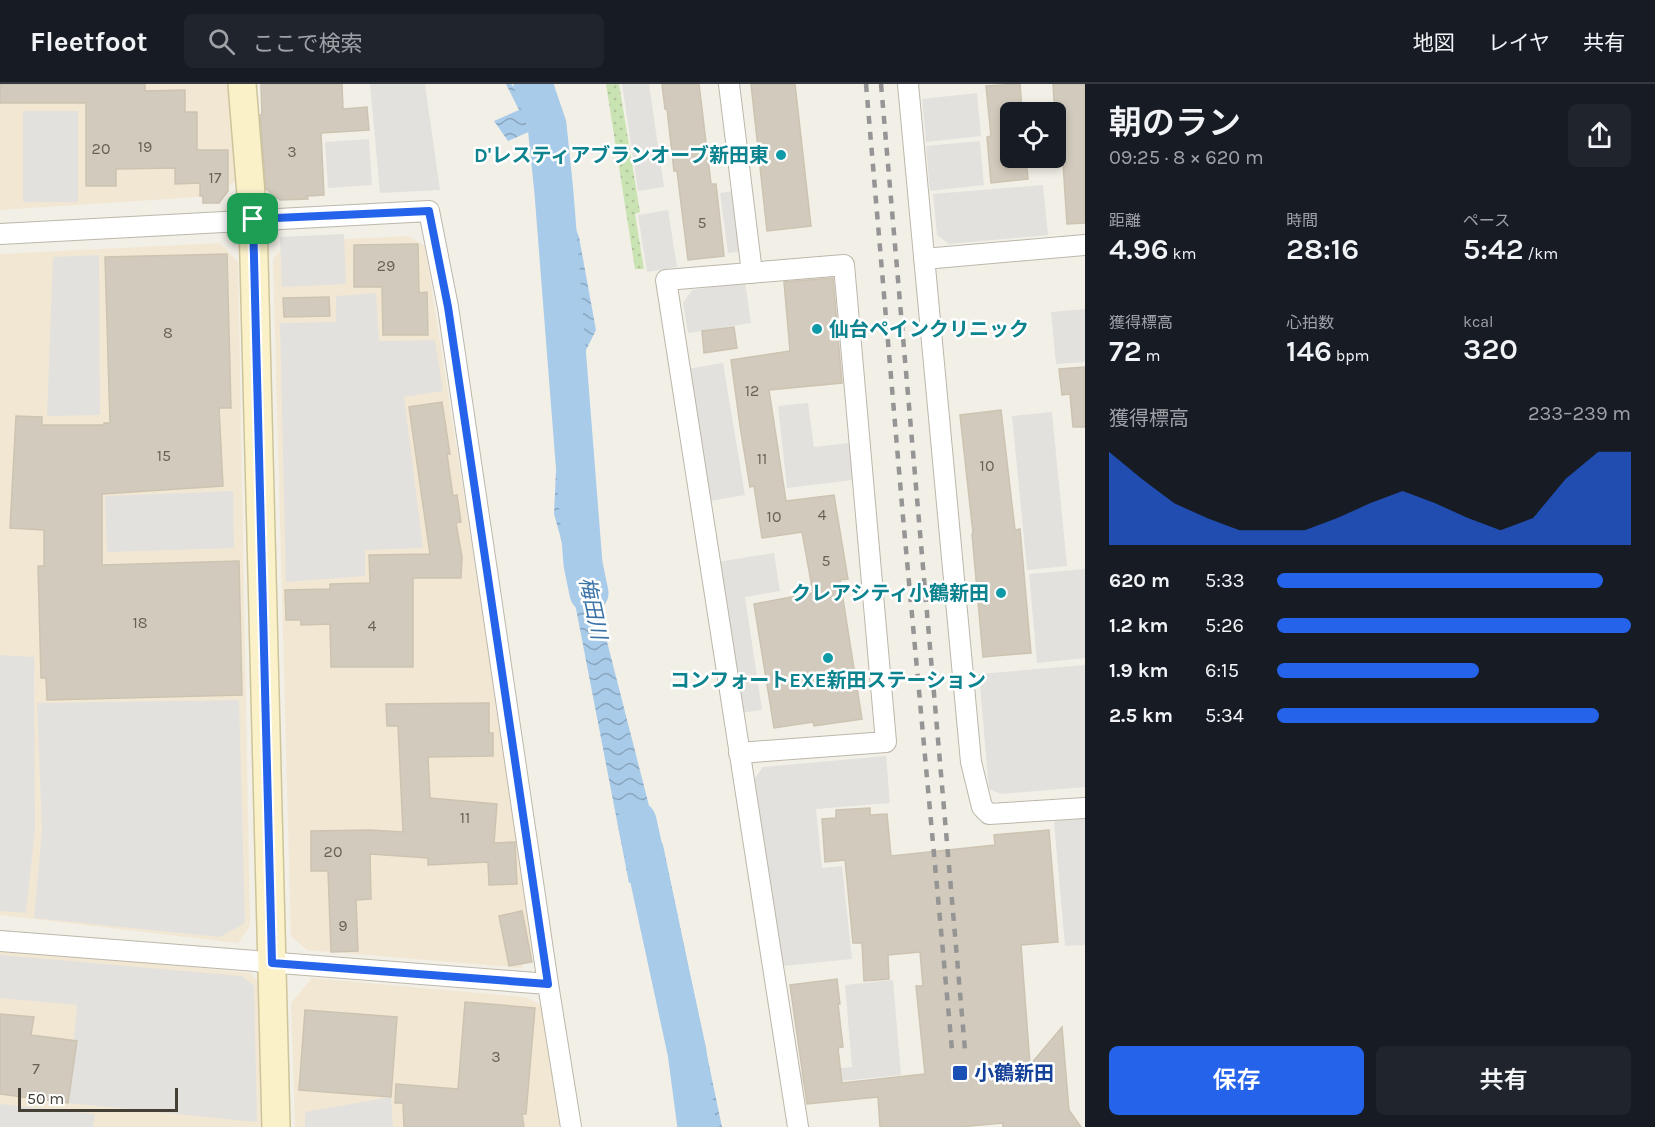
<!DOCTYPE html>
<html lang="ja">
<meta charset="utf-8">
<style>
:root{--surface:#171b24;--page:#20242c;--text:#f1f3f6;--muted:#9ea1a6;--line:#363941;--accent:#2563eb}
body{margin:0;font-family:Karla,"Noto Sans JP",sans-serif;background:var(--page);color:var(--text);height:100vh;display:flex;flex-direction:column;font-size:22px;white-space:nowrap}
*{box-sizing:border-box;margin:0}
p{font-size:20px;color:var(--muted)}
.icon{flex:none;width:33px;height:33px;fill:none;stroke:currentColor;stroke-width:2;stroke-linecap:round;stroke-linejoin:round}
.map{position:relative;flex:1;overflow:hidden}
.panel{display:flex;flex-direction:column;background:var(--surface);width:570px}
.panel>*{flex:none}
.tools{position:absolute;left:1000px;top:18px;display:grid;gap:12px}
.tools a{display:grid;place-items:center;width:66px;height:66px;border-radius:9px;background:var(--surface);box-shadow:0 3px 9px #0003;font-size:30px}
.scale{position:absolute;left:18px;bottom:15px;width:160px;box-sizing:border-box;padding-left:6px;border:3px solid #444036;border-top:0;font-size:16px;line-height:21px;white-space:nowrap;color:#444036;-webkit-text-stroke:4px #fff;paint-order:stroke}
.pin{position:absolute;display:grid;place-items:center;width:51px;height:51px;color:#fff;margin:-26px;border-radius:12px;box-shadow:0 3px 9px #0006}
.round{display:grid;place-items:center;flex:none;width:63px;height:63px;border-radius:9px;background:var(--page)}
.summary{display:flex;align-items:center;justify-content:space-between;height:102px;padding:0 24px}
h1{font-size:33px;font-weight:600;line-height:45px}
.metrics{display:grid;grid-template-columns:repeat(3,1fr);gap:9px;height:102px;padding:6px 24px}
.metrics div{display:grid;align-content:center}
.metrics b{font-size:30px;font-weight:600}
.metrics small{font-size:16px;font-weight:400}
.metrics p{font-size:16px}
.chart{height:168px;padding:12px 24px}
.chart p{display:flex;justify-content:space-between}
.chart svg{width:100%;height:108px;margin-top:6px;fill:var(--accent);opacity:.7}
.button{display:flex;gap:12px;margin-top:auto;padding:12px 24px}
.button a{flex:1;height:69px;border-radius:9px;background:var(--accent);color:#fff;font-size:24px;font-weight:600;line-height:69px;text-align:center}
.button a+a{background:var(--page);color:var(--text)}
ul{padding:0 24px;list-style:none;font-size:20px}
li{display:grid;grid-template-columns:96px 72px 1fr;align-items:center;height:45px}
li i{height:15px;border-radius:8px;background:var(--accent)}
header{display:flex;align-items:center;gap:36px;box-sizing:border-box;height:84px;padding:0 30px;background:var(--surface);border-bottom:2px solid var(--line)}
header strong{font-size:28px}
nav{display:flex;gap:33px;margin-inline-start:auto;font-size:21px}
.search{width:420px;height:54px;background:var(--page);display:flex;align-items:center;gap:15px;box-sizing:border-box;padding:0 21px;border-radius:9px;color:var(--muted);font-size:22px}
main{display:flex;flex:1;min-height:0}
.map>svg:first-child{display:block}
</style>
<header>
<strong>Fleetfoot</strong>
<div class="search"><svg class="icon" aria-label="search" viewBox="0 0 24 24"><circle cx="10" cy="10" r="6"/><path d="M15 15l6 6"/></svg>ここで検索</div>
<nav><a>地図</a><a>レイヤ</a><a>共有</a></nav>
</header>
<main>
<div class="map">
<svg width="1085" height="1043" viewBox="0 0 1085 1043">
<defs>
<pattern id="grass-dots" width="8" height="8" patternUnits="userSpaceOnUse" patternTransform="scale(1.5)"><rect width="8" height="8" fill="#cae3b3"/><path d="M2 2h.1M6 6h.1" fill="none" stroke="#afc49b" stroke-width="1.8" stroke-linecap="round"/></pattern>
<pattern id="water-waves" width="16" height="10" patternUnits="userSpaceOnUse" patternTransform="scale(1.5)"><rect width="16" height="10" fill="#a8cbe9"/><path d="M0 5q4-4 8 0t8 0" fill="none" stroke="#8aa6be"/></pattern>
</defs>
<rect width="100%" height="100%" fill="#f2efe7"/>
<!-- commercial -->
<path fill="#f2e7d3" d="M0 0H227L236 97 213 112 0 126Z
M408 152 425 162 535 867 521 884 307 866 291 852 273 175 287 158Z
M220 159 238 178 250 842 238 859 0 831V170Z
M0 864 250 889 262 902 265 1043H0Z
M312 894 525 913 541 921 560 1043H295L291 919Z"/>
<!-- grass -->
<path fill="url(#grass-dots)" d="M606 0H619L640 128 635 130 644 185H635Z"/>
<!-- parking -->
<path fill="#e3e1de" d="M370 0H425L440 106 380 109Z
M622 0H649L664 103 638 107Z
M977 9 981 52 926 58 922 15Z
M23 27H78V118H23Z
M369 55 372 101 328 104 325 58Z
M980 57 984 101 930 107 926 62Z
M1043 101 1048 151 949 160 937 151 933 110Z
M733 107 740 167 728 169 720 109Z
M668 126 677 183 647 188 638 131Z
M344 150 346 200 282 203 280 153Z
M99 171 100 331 47 332 53 173Z
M745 198 751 239 688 249 683 219 692 206Z
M376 209 379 257 435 256 443 307 404 313 423 464 365 466V492L286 498 280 239 336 238V212Z
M1085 225V278L1056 280 1051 228Z
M723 279 745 411 709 417 687 285Z
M808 319 814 363 849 359 853 396 787 404 778 322Z
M1052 328 1067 482 1027 486 1012 332Z
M233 407 234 464 107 468 105 412Z
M774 469 780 507 745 513 762 626 739 629 717 478Z
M1085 485V574L1037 579 1029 490Z
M0 571 34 573 35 745 26 829 0 827Z
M1085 581V703L1001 710 989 705 979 590Z
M239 616 245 839 220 853 34 834 42 747 37 619Z
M886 672 890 719 816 725 822 784 842 782 852 875 782 882 751 700 763 683Z
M1085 734V861L1065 862 1054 737Z
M0 871 242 892 254 902 257 1038 68 1019 77 921 0 914Z
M893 896 901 991 802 1001 800 988 852 983 845 901Z
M391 1013 393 1043H305V1028Z
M0 1020 95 1030 93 1043H0Z"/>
<!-- water -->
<path fill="url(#water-waves)" d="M506 0H511L532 23 555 93 579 153 596 246 567 304 579 448 656 749 663 761 722 1043H689L700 996 659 784 629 799 566 473 554 430 562 259 572 199 555 127 538 103 531 47 508 57 494 37 519 26Z"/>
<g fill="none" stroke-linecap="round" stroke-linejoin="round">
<!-- river -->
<path stroke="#a8cbe9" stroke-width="39" d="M533 0 547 41 554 109 583 480 589 509
M637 737 687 968 697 1043"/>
</g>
<!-- building -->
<path fill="#d2cbbd" stroke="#ccc3b1" stroke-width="1.5" d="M0 0H145V7L185 6V28H197V66H228V107L219 119H203V112H200V99L175 100V84L116 85V102H86V19H0Z
M261 0H342L343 25 367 23 369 46 321 49 324 111 307 112 308 115 280 116 266 105 260 31H262Z
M662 0H699L711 100H716L724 172 688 176 677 87H674L667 25H665Z
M751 0H795L811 142 767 147Z
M1020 0 1022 28H1011V74H1026L1028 95 991 99 987 53 991 52 986 2Z
M1053 0H1085V139L1067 140 1062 64H1057Z
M418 160 419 209 427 208 428 251H383L382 203H354V161Z
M227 170 231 324H219L223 402 102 410V481L239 477 242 611 47 616 46 594H41L38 482H44V446L10 444 16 332 42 333V341H104V339H110L105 173Z
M833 194 842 299 769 306 786 417 834 411 848 495 840 496 862 635 814 642 813 638 774 644 754 520 813 509 802 448 762 454 754 402 750 403 740 342 731 276 790 267 784 198Z
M329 213 330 232 284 233 283 214Z
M734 243 737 264 704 269 702 247Z
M1085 283V343H1073L1070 310 1062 311 1059 285Z
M442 318 450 370H447L453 412 457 411 461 438 456 439 462 473 461 494H413V583H331L330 540 301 541V536H286L285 506 330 505V500L370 499 369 471 430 470 409 323Z
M1001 326 1015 446 1020 445 1031 569 983 573 972 450 973 449 960 331Z
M489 619V649H493V672L428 673 430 714 497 720 494 759 515 758 517 800 489 801 488 778 428 781V774L370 770 371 815 356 816 358 867 331 868 328 787H311V747L370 746 403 748 398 642H387L386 620Z
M870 724V731L887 730 891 772 995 761 994 751 1049 746 1058 858 1021 861 1030 981 1062 943 1069 1026 1081 1043H1003V1039L959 1043H880L878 1013 807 1020 790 901 837 895 840 920H838L843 963 838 964 842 999 925 990 916 902H923L920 868 888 871 889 895 864 897 862 859H853L845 776 825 778 822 735 836 734V726Z
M522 827 532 878 509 882 499 832Z
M465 918 535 924 526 1030H522L524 1043H404L403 1019H395L396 1000 458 1005Z
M305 926 397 933 391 1013 299 1006Z
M0 930 34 933 31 951 77 957 68 1019 0 1010Z"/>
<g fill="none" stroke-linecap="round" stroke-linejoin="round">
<!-- street casing -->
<g stroke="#bcb7aa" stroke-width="22">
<path id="street" d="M729 0 752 189
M908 0 971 678 982 723 989 730 1085 724
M0 150 429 127 448 223 548 900 571 1043
M924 175 1085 161
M739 669 886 658 844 181 666 196 798 1043
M0 857 548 900"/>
</g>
<!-- secondary casing -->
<g stroke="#cec49a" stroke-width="30">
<path id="secondary" d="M242 0 253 135 276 1043"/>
</g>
<!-- street -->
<use href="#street" stroke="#fff" stroke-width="20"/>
<!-- secondary -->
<use href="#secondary" stroke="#faf1c9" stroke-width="27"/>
<!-- rail -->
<path stroke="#959595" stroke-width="4.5" stroke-dasharray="8 8" stroke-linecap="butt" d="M866 0 903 433 952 966
M881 0 965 966"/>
</g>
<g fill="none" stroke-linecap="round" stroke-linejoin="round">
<!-- route casing -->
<g stroke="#fff" stroke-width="12">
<path id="route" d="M429 127 448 223 548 900 272 879 253 135Z"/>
</g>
<!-- route -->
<use href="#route" stroke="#2563eb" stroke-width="8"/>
</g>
<!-- markers -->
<g fill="#0f9aa8" stroke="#fff" stroke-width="2">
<circle cx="781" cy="71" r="6"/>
<circle cx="817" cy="245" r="6"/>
<circle cx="1001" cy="509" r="6"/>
<circle cx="828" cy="574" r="6"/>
</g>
<rect fill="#1a4fb4" stroke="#fff" stroke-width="2" x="952" y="981" width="16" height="16" rx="3"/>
<g text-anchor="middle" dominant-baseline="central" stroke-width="5" stroke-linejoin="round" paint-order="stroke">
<!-- number labels -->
<g font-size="16" fill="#686358">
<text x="145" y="62">19</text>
<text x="101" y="64">20</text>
<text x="292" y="67">3</text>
<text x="215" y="93">17</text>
<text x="702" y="138">5</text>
<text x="386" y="181">29</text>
<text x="168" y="248">8</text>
<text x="752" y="306">12</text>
<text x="164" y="371">15</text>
<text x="762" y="374">11</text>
<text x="987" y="381">10</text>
<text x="822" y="430">4</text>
<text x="774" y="432">10</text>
<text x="826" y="476">5</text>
<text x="140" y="538">18</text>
<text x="372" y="541">4</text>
<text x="465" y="733">11</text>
<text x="333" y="767">20</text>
<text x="343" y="841">9</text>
<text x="496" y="972">3</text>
<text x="36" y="984">7</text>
</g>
<!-- culture labels -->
<g font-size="20" font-weight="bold" fill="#0d838f" stroke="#fff" text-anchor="end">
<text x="769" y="71">D'レスティアブランオーブ新田東</text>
<text x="829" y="245" text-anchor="start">仙台ペインクリニック</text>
<text x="989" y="509">クレアシティ小鶴新田</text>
<text x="828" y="596" text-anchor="middle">コンフォートEXE新田ステーション</text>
</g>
<!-- transit labels -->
<g font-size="20" font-weight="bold" fill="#164399" stroke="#fff" text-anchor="start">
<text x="974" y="989">小鶴新田</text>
</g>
<!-- water labels -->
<g font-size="21" font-style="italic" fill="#3972a6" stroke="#fff">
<text transform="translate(593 524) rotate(78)">梅田川</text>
</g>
</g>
</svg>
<div class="tools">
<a><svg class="icon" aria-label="locate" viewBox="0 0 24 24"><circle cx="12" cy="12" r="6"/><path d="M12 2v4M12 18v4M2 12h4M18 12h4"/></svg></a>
</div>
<div class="scale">50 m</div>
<div class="pin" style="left:253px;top:135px;background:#1e9e55"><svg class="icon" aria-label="arrive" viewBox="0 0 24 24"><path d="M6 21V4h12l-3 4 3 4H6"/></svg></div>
</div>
<section class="panel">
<div class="summary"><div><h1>朝のラン</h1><p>09:25 · 8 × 620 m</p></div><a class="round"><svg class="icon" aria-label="share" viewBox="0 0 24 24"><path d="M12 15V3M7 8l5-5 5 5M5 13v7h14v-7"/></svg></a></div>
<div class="metrics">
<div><p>距離</p><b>4.96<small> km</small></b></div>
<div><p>時間</p><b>28:16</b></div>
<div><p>ペース</p><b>5:42<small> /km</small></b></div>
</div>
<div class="metrics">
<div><p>獲得標高</p><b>72<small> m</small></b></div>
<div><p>心拍数</p><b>146<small> bpm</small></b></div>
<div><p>kcal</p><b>320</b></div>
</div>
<div class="chart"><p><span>獲得標高</span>233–239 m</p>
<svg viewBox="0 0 160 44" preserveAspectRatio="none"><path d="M0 44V6L10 17L20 27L30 33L40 38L50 38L60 38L70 33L80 27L90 22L100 27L110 33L120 38L130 33L140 17L150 6L160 6V44z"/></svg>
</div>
<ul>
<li><b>620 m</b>5:33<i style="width:92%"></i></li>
<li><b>1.2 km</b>5:26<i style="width:100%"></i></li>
<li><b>1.9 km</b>6:15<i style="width:57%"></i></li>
<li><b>2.5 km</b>5:34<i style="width:91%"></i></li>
</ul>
<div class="button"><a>保存</a><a>共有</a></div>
</section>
</main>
